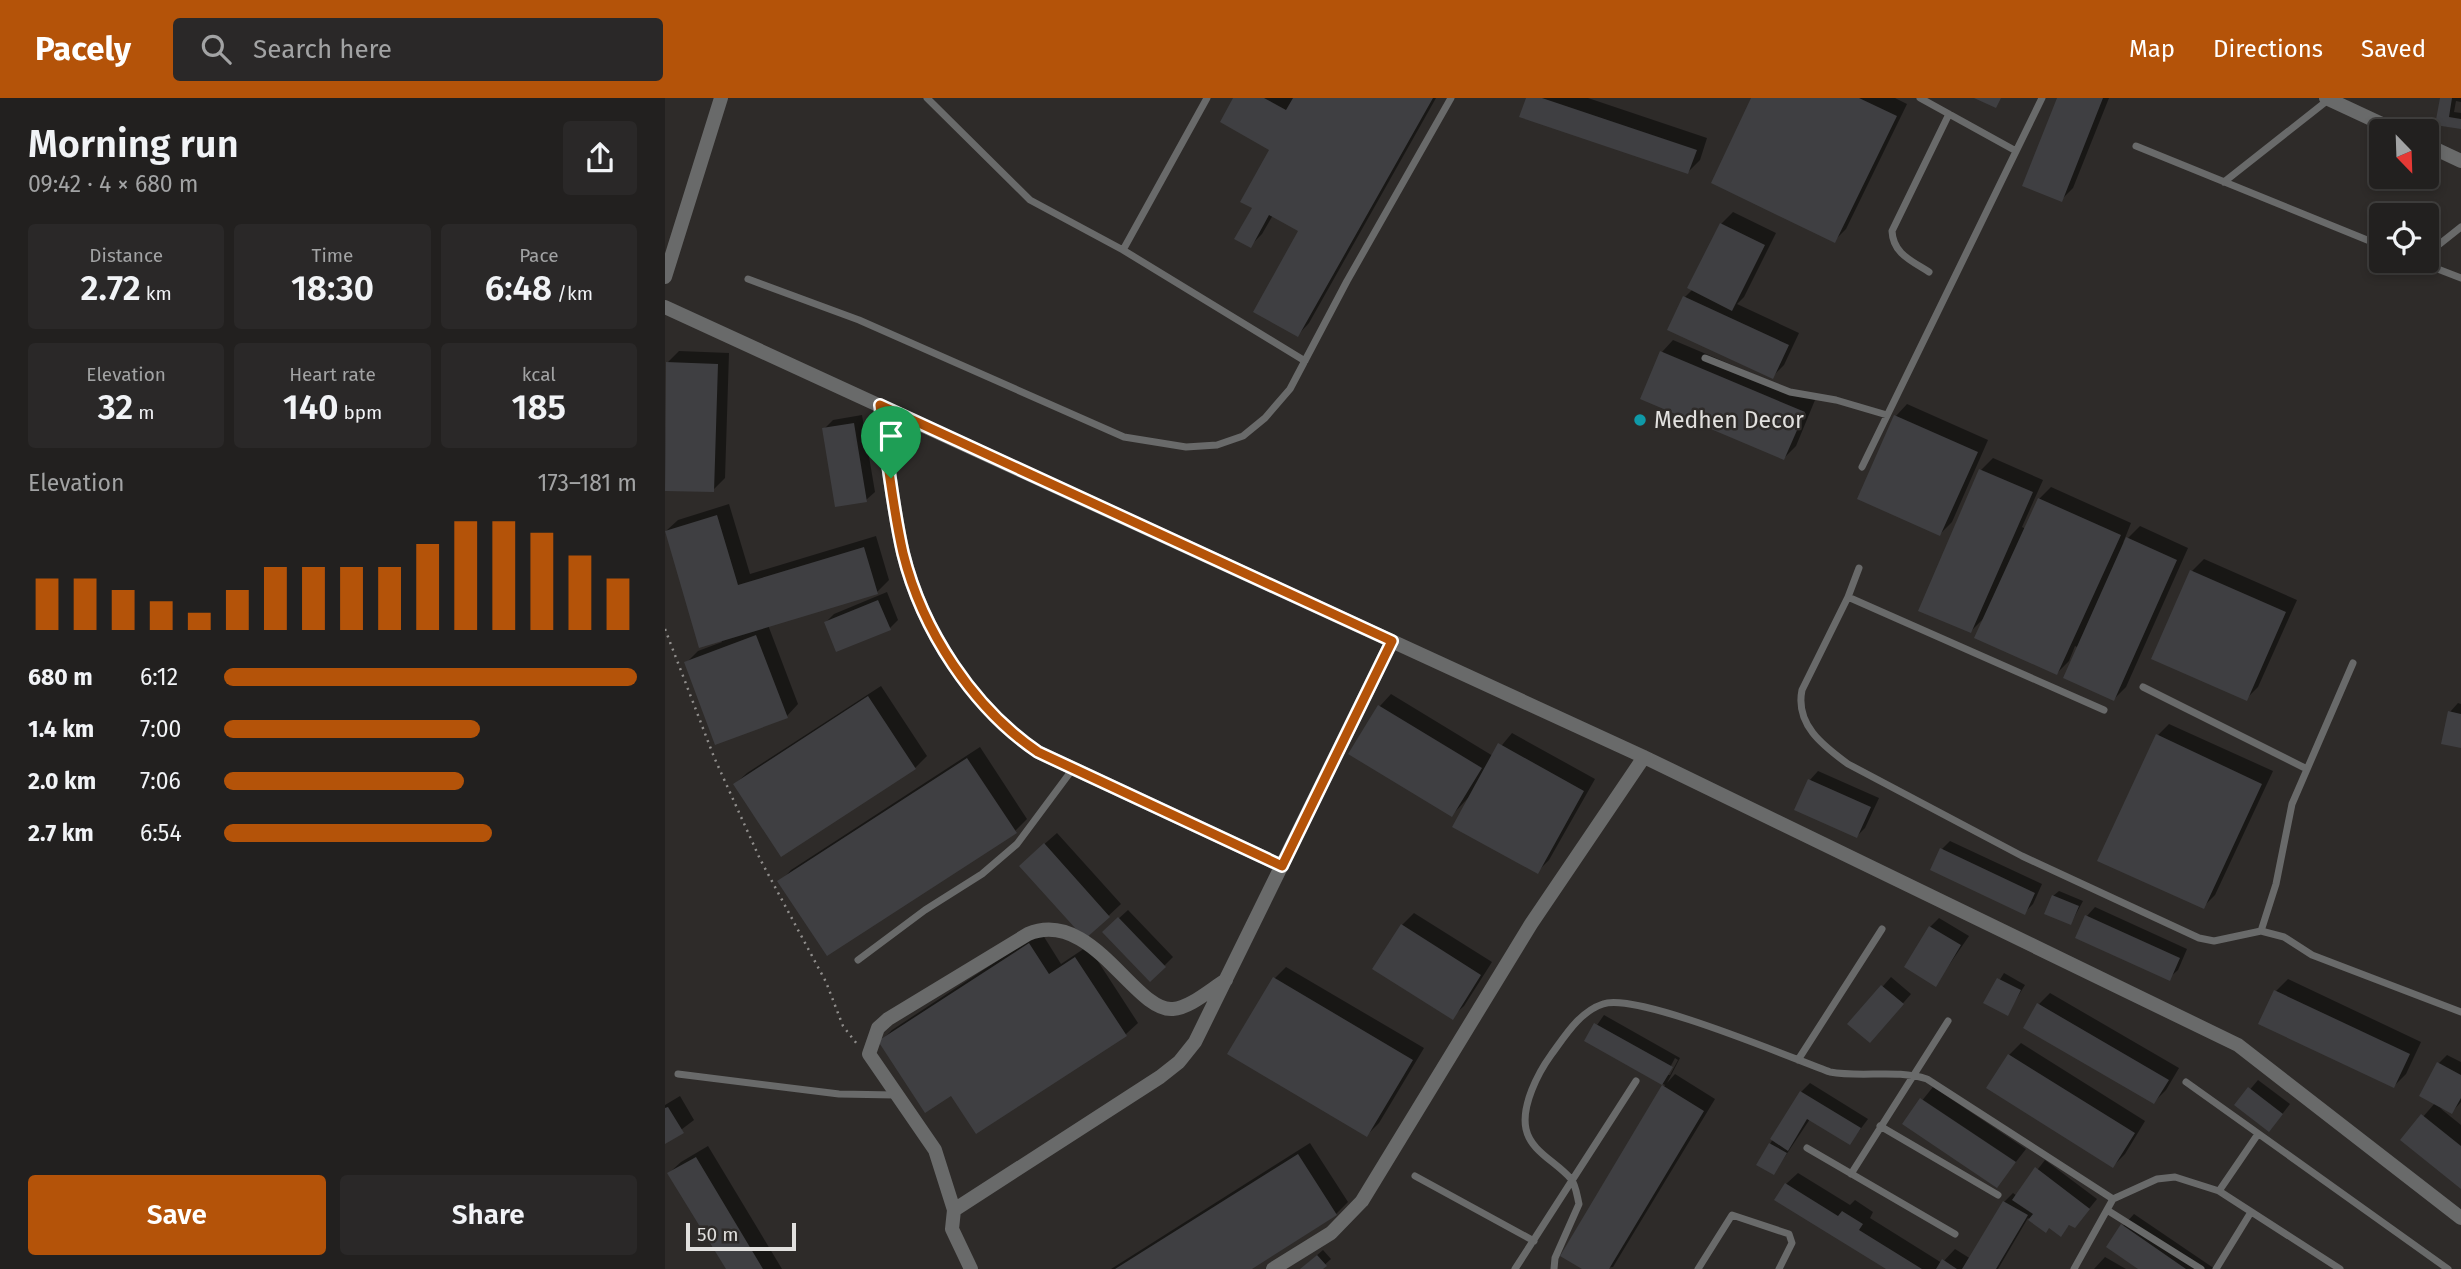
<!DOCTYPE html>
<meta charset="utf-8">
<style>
:root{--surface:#22201f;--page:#2a2828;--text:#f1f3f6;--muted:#a2a3a4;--line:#3f3e3d;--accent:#b45309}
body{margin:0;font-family:"Fira Sans",sans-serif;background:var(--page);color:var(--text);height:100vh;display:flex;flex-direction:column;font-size:26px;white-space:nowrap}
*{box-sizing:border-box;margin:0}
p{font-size:23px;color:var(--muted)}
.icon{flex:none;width:38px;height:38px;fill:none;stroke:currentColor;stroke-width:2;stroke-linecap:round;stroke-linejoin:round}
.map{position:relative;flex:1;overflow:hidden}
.side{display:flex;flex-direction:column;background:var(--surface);width:665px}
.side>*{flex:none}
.needle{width:46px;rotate:157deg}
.tools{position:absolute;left:1704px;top:21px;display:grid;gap:14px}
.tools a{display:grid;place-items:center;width:70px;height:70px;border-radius:7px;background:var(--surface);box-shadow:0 4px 10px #0003,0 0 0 2px var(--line);font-size:35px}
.scale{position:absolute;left:21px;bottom:18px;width:110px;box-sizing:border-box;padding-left:7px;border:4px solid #e1e0de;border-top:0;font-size:19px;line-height:24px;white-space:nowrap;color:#e1e0de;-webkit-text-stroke:5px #2e2b29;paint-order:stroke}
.pin{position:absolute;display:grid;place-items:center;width:60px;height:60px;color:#fff;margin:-72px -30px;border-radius:50% 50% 50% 0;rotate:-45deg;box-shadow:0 0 7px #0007}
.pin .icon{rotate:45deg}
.round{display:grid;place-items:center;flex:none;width:74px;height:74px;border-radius:7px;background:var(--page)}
.head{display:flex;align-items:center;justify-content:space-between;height:119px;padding:0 28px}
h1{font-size:38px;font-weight:600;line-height:52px}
.stats{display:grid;grid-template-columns:repeat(3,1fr);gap:10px;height:119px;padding:7px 28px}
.stats div{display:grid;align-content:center;border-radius:7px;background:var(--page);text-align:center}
.stats b{font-size:35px;font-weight:600}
.stats small{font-size:19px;font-weight:400}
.stats p{font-size:19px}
.chart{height:196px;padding:14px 28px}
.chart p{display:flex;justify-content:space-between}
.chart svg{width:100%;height:126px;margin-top:7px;stroke:var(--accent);stroke-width:6}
.primary-button{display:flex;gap:14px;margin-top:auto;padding:14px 28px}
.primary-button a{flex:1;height:80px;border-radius:7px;background:var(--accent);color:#fff;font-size:28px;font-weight:600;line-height:80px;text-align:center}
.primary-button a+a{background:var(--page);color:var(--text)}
ul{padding:0 28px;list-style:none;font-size:23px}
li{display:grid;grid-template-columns:112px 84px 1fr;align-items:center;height:52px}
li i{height:18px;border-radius:9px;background:var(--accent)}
header{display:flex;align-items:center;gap:42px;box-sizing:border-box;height:98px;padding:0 35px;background:var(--accent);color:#fff}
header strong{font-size:33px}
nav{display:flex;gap:38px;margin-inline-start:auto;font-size:24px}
.search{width:490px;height:63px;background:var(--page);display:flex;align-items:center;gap:18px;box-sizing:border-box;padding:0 24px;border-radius:7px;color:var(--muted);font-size:26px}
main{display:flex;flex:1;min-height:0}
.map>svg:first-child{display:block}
</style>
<header>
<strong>Pacely</strong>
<div class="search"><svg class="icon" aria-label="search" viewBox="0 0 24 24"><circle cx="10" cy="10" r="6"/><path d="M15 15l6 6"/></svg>Search here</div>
<nav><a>Map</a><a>Directions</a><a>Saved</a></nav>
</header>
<main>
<section class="side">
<div class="head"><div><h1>Morning run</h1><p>09:42 · 4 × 680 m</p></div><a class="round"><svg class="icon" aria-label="share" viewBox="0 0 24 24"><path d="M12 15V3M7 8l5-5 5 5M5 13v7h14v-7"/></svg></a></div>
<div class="stats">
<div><p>Distance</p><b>2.72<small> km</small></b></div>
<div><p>Time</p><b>18:30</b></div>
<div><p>Pace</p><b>6:48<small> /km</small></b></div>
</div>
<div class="stats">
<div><p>Elevation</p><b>32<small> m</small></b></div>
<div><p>Heart rate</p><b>140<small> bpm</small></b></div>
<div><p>kcal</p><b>185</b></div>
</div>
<div class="chart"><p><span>Elevation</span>173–181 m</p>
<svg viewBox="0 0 160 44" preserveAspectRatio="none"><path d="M5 44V26M15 44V26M25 44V30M35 44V34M45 44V38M55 44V30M65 44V22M75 44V22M85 44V22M95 44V22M105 44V14M115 44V6M125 44V6M135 44V10M145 44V18M155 44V26"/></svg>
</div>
<ul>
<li><b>680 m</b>6:12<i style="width:100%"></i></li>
<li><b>1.4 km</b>7:00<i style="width:62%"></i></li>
<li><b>2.0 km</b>7:06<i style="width:58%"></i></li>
<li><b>2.7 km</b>6:54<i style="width:65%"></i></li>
</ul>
<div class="primary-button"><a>Save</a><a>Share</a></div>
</section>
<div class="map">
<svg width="1796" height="1171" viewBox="0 0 1796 1171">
<rect width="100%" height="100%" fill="#2e2b29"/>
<!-- shadow -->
<path fill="#0007" fill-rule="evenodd" d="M570 0H771L644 225 633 237 636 133 608 117 597 136 585 148 589 109 607 51Z
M863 0H923L1042 40 1035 62 1023 74Z
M1088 0H1230L1242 6 1181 131 1169 143Z
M1394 0H1444L1408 90 1396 102Z
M1776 0H1796V4L1791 3 1789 14 1796 15V29L1772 26Z
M1068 114 1111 135 1079 199 1072 206 1134 235 1119 267 1107 279 1020 199 1028 191 1056 126Z
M1008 242 1150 302 1131 348 1119 360 997 254Z
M14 253 64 255 60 380 48 392 0 391 2 265Z
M1242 306 1323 342 1287 424 1275 436 1231 318Z
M197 317 210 394 201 402 159 331 168 322Z
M1328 360 1378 382 1357 429 1361 431 1374 401 1386 389 1466 425 1458 445 1475 428 1523 450 1461 589 1449 601 1414 550 1410 548 1404 563 1392 575 1320 519 1306 533 1316 372Z
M64 406 85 476 211 438 224 482 212 494 103 527 133 606 122 618 21 565 33 553 57 544 1 433 13 422Z
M1539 461 1632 502 1593 589 1581 601 1527 473Z
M222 494 233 522 225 530 161 524 169 516Z
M216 588 262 658 250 670 70 686 82 675Z
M726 596 828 658 847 635 930 681 884 762 872 774 803 700 787 717 686 655 715 608Z
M1793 605 1796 606V648L1785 614Z
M1504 626 1608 673 1550 797 1538 809 1493 637Z
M315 649 362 721 350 733 115 784 126 772Z
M1153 673 1214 700 1200 730 1192 738 1145 682Z
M392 735 456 806 421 839 368 756Z
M1285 743 1377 786 1368 806 1359 815 1277 751Z
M1394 793 1418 803 1406 825 1388 798Z
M1430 809 1522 851 1513 872 1504 880 1422 818Z
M463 812 508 859 485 882 439 834Z
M749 815 827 864 799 908 787 919 737 827Z
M1274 820 1304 838 1271 886 1265 829Z
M376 834 396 866 423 848 473 925 461 936 312 1034 287 995 215 944 227 932Z
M621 869 759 950 714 1025 702 1037 609 881Z
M1339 875 1360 887 1342 916 1321 904Z
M1226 879 1246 896 1213 934 1185 926Z
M1623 881 1756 944 1741 976 1729 988 1611 893Z
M1385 895 1514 970 1501 992 1489 1004 1374 906Z
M939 917 1015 960 1002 985 1010 976 1050 1001 948 1169 920 1171 897 1157 1000 987 921 943ZM1010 960 1013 962 1005 977H1001Z
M1356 945 1480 1023 1460 1056 1448 1068 1344 957Z
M1782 957 1796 964V1004L1787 1014 1775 1010 1796 1027V1089L1738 1042 1770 1005 1774 965Z
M1593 982 1625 1006 1612 1023 1572 1007Z
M1145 985 1203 1021 1185 1045 1145 1021 1109 1075 1105 1046 1136 994Z
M1268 989 1361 1051 1332 1088 1239 1025Z
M15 998 29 1022 0 1044V1007Z
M645 1045 683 1104 671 1116 583 1171H446Z
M43 1048 117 1171H63L4 1075 16 1064Z
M1380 1062 1432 1101 1410 1128 1406 1125 1396 1136 1385 1128 1380 1133 1363 1120 1333 1171H1224L1121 1086 1133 1075 1185 1107 1190 1102 1208 1114 1205 1120 1277 1165 1290 1151 1306 1161 1339 1104 1348 1095 1352 1098Z
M1469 1116 1550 1171H1476L1458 1128Z
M658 1152 666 1161 655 1171H636Z
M1440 1159 1461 1171H1429Z"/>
<!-- building -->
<path fill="#3f3f42" d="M568 0H599L621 12 628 0H768L633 239 588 214 633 133 604 117 586 150 569 141 587 110 575 104 604 52 555 24Z
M861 0H877L1032 52 1023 76 854 19Z
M1086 0H1194L1232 18 1170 145 1046 85Z
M1309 0H1336L1331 10Z
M1392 0H1438L1397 104 1357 88Z
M1775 0H1787L1784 19 1796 21V31L1770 27Z
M1055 125 1100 147 1067 213 1022 190Z
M1018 198 1124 247 1108 281 1002 232Z
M995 253 1140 314 1119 362 975 301Z
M1 264 53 266 49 394 0 393Z
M1229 317 1313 354 1275 438 1192 401Z
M189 325 202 404 170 409 157 330Z
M1314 371 1368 394 1306 535 1253 513Z
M1373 400 1456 437 1392 577 1309 540Z
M52 417 73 487 199 449 213 496 34 550 0 433Z
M1461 439 1512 462 1449 603 1398 580Z
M1525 472 1621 514 1582 603 1486 561Z
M213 502 226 532 171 554 159 524Z
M91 537 123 620 50 647 19 564Z
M203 598 251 671 116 759 68 686Z
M713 607 817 670 787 719 683 656Z
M1783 613 1796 616V650L1776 646Z
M1491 636 1597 686 1539 811 1432 763Z
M833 645 919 693 873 776 787 729Z
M302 660 352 735 162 858 112 783Z
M1143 681 1206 709 1192 740 1129 712Z
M379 745 445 819 420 841 354 768Z
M1275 750 1370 795 1360 817 1265 772Z
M1387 797 1414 808 1406 827 1379 816Z
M1420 817 1515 860 1505 883 1410 840Z
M453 819 501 869 485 884 437 834Z
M736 826 816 877 788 922 707 871Z
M1264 828 1296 847 1271 889 1239 869Z
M364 845 384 876 410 859 462 938 311 1036 286 998 260 1015 213 943Z
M608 879 748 962 702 1039 562 956Z
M1332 880 1356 892 1343 918 1318 905Z
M1216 887 1239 906 1205 945 1182 926Z
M1609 892 1745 956 1729 990 1593 926Z
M1372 905 1504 982 1489 1006 1358 930Z
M929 925 1008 969 997 987 919 943Z
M1343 956 1470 1035 1448 1070 1321 990Z
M1772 964 1796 977V1000L1787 1016 1754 998Z
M997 987 1039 1013 944 1171H917L895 1158Z
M1583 989 1618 1016 1604 1034 1569 1007Z
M1135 993 1196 1030 1185 1047 1142 1021 1123 1053 1105 1041Z
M1255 1000 1351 1064 1332 1090 1237 1026Z
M3 1009 19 1035 0 1046V1010Z
M1756 1016 1796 1048V1091L1735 1042Z
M1104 1045 1122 1055 1109 1077 1091 1067Z
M633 1056 672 1117 587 1171H450Z
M31 1059 98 1171H61L2 1075Z
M1370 1069 1425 1111 1410 1130 1404 1127 1396 1139 1384 1130 1381 1135 1363 1122 1368 1116 1347 1102Z
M1120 1085 1173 1118 1177 1113 1198 1126 1194 1132 1257 1171H1221L1109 1102Z
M1338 1103 1363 1117 1331 1171H1297Z
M1456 1126 1521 1171H1473L1441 1149Z
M652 1157 662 1168 658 1171H635Z
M1277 1161 1292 1171H1271Z"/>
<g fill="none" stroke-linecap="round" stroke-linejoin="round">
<!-- path -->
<path stroke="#908e8c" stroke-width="2.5" stroke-dasharray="2 5" stroke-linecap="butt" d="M0 531 49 659 95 761 161 884 178 928 192 946"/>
<!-- service -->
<path stroke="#696a6a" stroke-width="7" d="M262 0 365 102 458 152 542 0
M1255 0 1351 53
M1471 48 1717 148
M1559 84 1663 2
M458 152 640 263
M1762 156 1796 129
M1752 163 1796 180
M1264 174C1247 163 1228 156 1227 133L1284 16
M83 181 194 222 459 339 521 349 552 347 578 338 600 320 625 291 682 183 786 0
M1040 260 1125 294 1171 302 1222 317
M1197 369 1377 0
M1194 470 1183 499 1137 592C1130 626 1157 647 1183 666L1357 758 1534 840 1549 843 1596 833
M1183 499 1439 612
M1688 565 1627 706 1611 786 1596 833 1619 839 1647 857 1796 914
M1478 589 1640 670
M193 862 260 812 317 776 352 746 407 672
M1133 962 1217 831
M13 976 174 996 230 997
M1521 984 1783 1171
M1215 1028 1333 1097
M1142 1050 1290 1136
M1186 1076 1283 923
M750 1078 869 1143
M1554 1093 1593 1036
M1442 1112 1536 1171
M850 1171 971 983
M889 1171 890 1160 914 1106C912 1098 911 1087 906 1081 892 1064 866 1054 861 1031 856 1008 873 975 886 957 900 938 914 914 938 906 971 894 1124 959 1165 974 1197 980 1231 971 1262 981L1448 1101
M1033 1171 1067 1117 1124 1136 1127 1145 1114 1171
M1409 1171 1448 1101 1492 1081 1510 1079 1554 1093 1675 1171
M1551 1171 1586 1114"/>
<!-- minor -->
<path stroke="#696a6a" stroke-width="14" d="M1661 0 1732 33
M1762 47 1796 63
M0 179 56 0
M0 209 979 659 1573 947 1796 1120
M215 307C222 356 227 407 238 455 257 532 308 610 373 654L617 768
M289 1112 270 1052 204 956 213 930 223 921 363 836C427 809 470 915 508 911 525 910 546 891 561 882
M306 1171 287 1131 289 1112 495 979 514 964 530 944 727 543
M608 1171 666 1135 697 1103 866 826 979 659"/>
</g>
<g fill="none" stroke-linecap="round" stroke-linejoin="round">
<!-- route casing -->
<g stroke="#fff" stroke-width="14">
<path id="route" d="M215 307 727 543 617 768 373 654C308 610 257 532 238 455 227 407 222 356 215 307Z"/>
</g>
<!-- route -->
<use href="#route" stroke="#b45309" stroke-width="9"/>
</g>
<!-- markers -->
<circle fill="#0f9aa8" stroke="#2e2b29" stroke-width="2.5" cx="975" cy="322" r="7"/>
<g text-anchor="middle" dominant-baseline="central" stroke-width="5" stroke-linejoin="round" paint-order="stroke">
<!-- poi labels -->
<g font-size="23" fill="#e1e0de" stroke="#2e2b29" text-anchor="start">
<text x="989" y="322">Medhen Decor</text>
</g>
</g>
</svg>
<div class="tools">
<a><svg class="needle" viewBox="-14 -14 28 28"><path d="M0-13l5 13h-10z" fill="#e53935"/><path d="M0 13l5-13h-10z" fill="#a2a3a4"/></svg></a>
<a><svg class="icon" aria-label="locate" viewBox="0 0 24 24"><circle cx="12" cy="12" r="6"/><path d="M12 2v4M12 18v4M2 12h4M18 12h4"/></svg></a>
</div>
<div class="scale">50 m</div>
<div class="pin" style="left:226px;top:380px;background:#1e9e55"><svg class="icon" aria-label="arrive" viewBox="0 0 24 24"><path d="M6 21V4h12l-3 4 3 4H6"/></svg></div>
</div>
</main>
